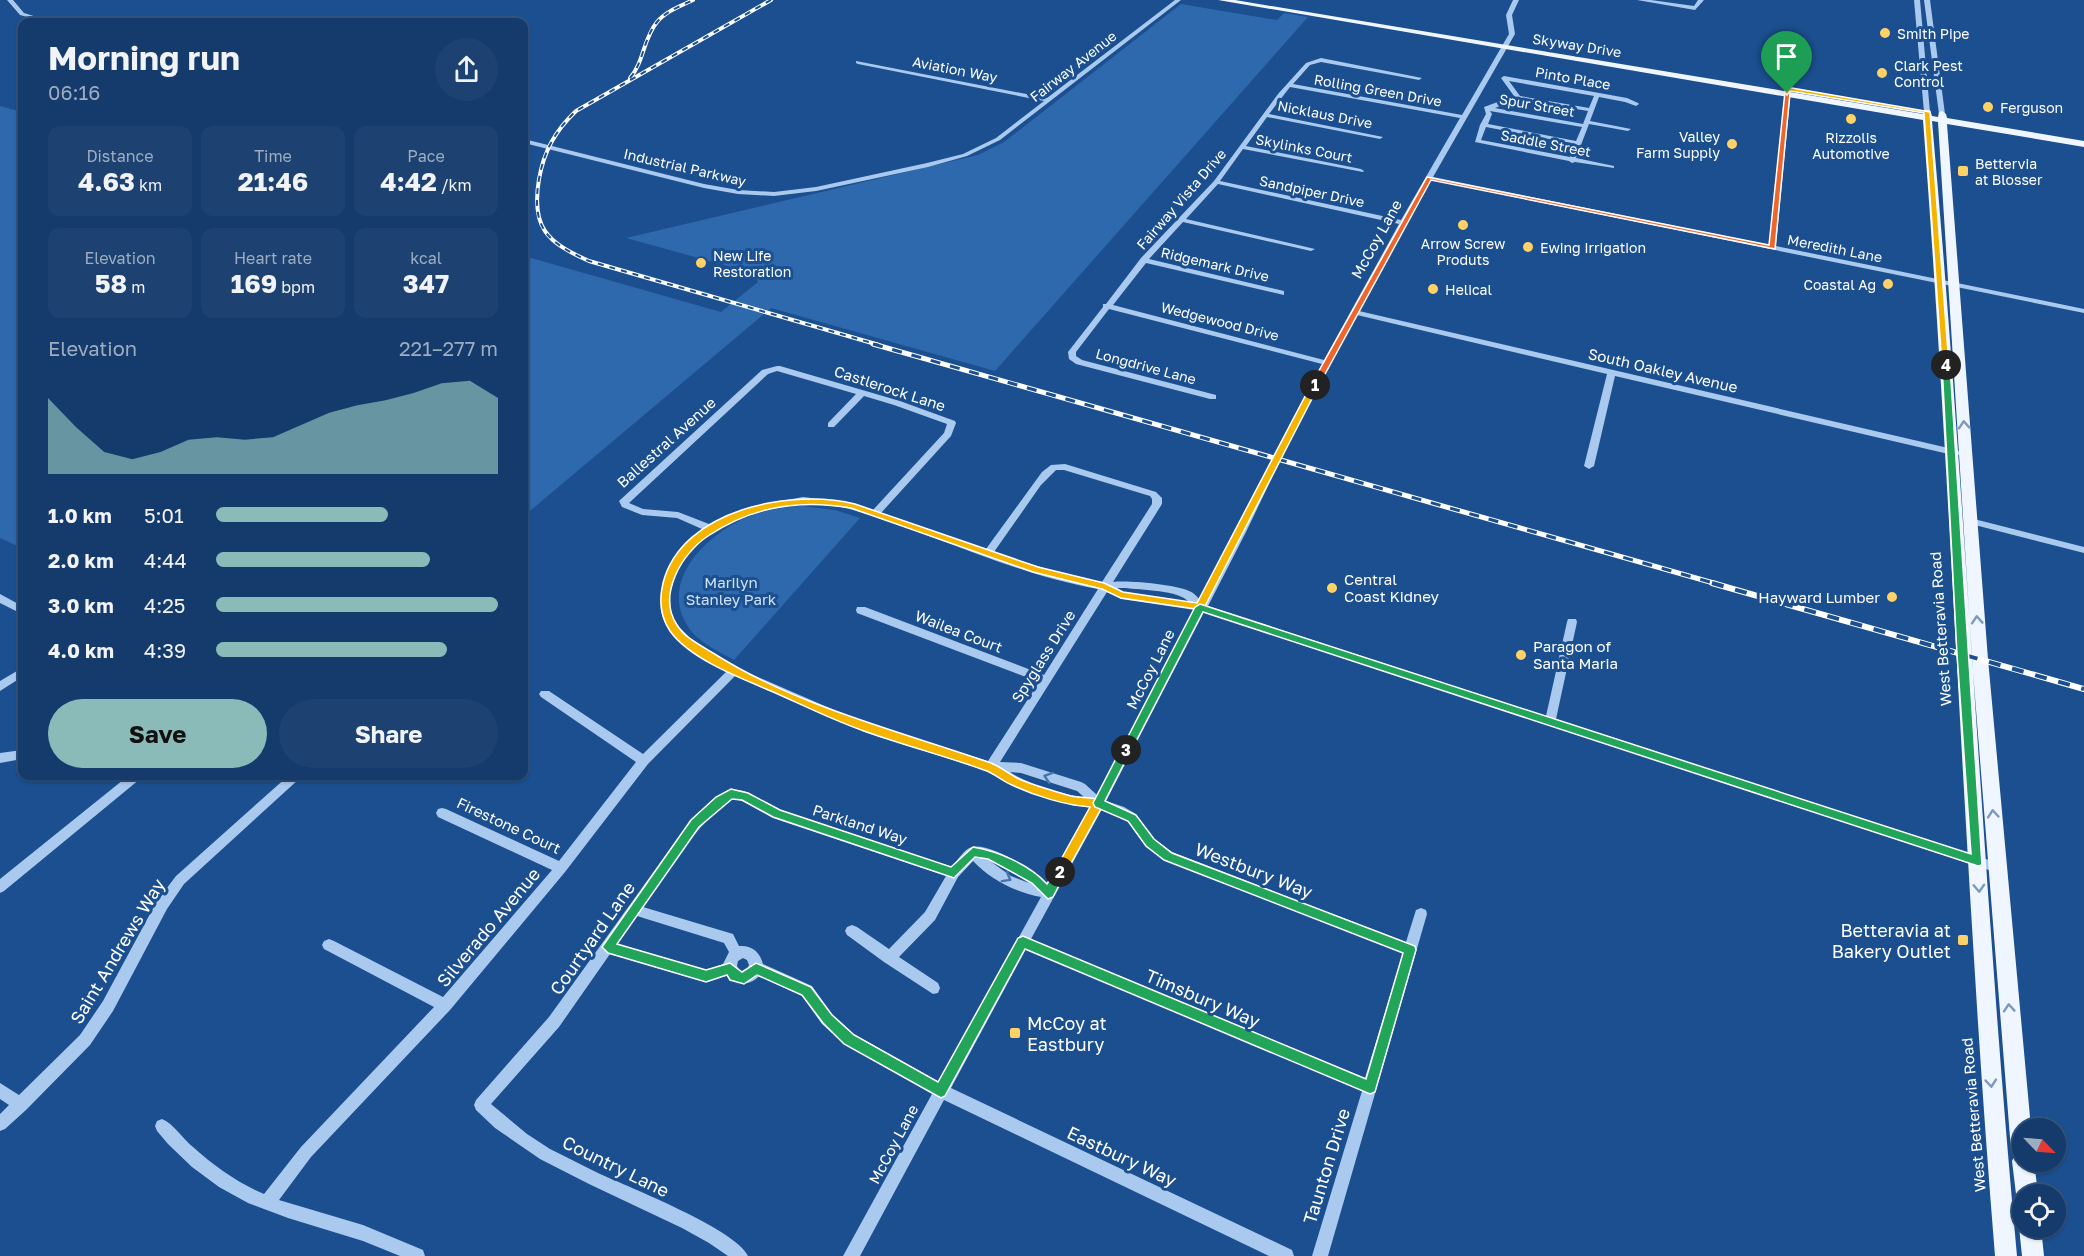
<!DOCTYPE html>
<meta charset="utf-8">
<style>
:root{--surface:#143b6b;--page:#1d4271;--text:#f1f3f6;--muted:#9dadc1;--line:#33557e;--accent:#8bbbb9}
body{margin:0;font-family:"Golos Text",sans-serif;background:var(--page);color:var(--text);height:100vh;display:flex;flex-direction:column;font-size:22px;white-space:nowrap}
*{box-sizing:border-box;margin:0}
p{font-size:20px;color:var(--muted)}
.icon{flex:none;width:33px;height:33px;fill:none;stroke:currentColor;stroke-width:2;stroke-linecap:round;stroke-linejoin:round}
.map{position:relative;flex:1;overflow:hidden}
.drawer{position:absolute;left:18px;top:18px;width:510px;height:762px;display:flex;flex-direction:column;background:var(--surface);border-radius:12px;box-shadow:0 2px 4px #0004,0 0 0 2px var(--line)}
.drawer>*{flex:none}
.needle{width:39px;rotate:115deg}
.tools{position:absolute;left:2012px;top:1118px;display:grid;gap:12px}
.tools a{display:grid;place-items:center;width:54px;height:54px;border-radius:50%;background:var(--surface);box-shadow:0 2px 4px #0004,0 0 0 2px var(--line);font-size:30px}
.pin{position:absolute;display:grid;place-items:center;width:51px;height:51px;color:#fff;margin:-62px -26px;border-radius:50% 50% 50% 0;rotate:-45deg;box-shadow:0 0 6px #0007}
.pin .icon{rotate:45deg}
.km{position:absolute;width:30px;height:30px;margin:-15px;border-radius:50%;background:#222;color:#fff;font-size:16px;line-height:30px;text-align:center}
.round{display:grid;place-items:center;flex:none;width:63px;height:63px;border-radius:32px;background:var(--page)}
.head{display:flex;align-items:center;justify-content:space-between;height:102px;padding:0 30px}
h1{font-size:33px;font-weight:700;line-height:45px}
.metrics{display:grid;grid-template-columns:repeat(3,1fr);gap:9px;height:102px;padding:6px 30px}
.metrics div{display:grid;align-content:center;border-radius:12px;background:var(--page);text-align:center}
.metrics b{font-size:26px;font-weight:700}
.metrics small{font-size:16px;font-weight:400}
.metrics p{font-size:16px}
.chart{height:168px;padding:12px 30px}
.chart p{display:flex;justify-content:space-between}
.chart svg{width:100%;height:108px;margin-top:6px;fill:var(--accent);opacity:.7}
.cta{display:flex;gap:12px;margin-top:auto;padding:12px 30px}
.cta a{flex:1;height:69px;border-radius:36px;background:var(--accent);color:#111;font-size:24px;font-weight:700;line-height:69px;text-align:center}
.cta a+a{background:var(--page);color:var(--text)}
ul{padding:0 30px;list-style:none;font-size:20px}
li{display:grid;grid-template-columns:96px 72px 1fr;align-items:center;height:45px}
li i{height:15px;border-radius:8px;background:var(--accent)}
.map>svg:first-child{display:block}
</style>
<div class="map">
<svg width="2084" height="1256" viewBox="0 0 2084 1256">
<rect width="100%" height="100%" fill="#1b4f8f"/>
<!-- green -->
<path fill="#2e69ad" d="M1181 4 1277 20 1284 13 1308 17 995 371 771 308 524 516V256L721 312 758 282 753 273 626 238 978 155 1004 142Z
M0 106 22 112V548L0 538Z
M802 506 835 510 860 518 734 660C718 651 697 642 687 625 659 580 708 533 748 517 765 510 784 507 802 506Z"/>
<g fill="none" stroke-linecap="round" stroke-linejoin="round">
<!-- minor -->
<path fill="#a9c9ee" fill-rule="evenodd" d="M7 0H13L24 13 53 22H46L20 15Z
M1175 0H1181L1000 140 967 156 928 167 816 191 774 196 738 194 704 188 524 143V139L704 184 738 190 774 192 816 187 927 163 963 154 996 138 1044 101 858 64 856 63V61L1047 98Z
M1513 0H1519L1512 15 1515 34 1433 177 1769 245 1785 89 1788 87 1791 89 1776 246 2084 309V313L1431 180 1359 311 1957 450 1962 453 1957 456 1615 376 1594 466 1589 469 1584 466 1607 374 1357 315 1304 411 1246 532 1208 606 1546 716 1567 622 1568 619H1576L1577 622 1556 719 1998 863 2002 864 2004 868 2002 872 1998 873 1204 612 1106 801 1124 807 1136 814 1154 839 1172 852 1406 942 1416 910 1421 908 1426 910 1427 914 1328 1256H1312L1362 1091 1026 949 951 1088 1292 1250 1294 1256H1269L944 1100 860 1256H843L932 1094 844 1044 822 1024 802 996 759 976C750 986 736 986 727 975L706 982 610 954 559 1027 491 1104 527 1134 550 1149C567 1157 583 1166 600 1174 629 1187 737 1230 748 1256H728L709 1243 682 1228 589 1184 540 1159 495 1128 476 1110 474 1105 476 1100 549 1017 691 820 716 797 727 791 731 789 744 791 781 810 952 867C957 861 965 848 972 847 991 843 1035 871 1048 884L1091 807 1074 806 1016 787 987 771 864 732 735 676 648 764 565 872 450 1010 311 1157 279 1200 363 1225 423 1250 425 1256H400L363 1241 288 1218 248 1203 219 1187 192 1167 168 1144 157 1131 155 1126 157 1121 162 1119C174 1124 183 1139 193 1147 214 1166 238 1183 264 1194L301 1147 434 1007 324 949 322 945 324 941 329 939 334 941 443 997 552 870 438 817 436 813 438 809 442 808 446 809 559 861 636 762 541 697 539 694 541 691H549L643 754 726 672C711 662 696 654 682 643 651 620 657 585 676 556 683 546 694 537 702 529L677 518 642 515 622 507 619 501 762 370 777 366H780L900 401 955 421 956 423 951 436 881 513 986 549 1042 472 1051 465 1065 464 1156 492 1162 498V504L1113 582C1129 580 1182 585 1193 593 1196 595 1198 598 1200 600 1241 522 1279 442 1322 364L1109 309 1076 352V356L1082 360 1216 395V399H1210L1076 364 1069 359 1068 352 1103 307V304H1106L1141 258 1214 181 1278 94 1306 63 1321 58 1422 78 1419 80 1321 62 1310 65 1293 84 1462 115 1509 34 1506 15ZM1290 87 1460 118 1401 220 1220 181 1243 149 1363 172 1364 171 1361 169 1246 146 1267 117 1380 139 1383 137 1269 114ZM1218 184 1399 224 1324 360 1113 305 1146 263 1284 295V291L1149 259 1183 222 1311 251 1315 249 1186 219ZM777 371 856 394 828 423V427H834L864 396 894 405 947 424 944 433 873 510 852 503 803 497 749 507 709 524 678 512 643 509 629 503 768 374ZM1056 470H1064L1150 496 1152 499V504L1102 582C1065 576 1030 564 994 552L1041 485ZM803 503C819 505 837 505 853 510 935 534 1013 574 1098 589L1044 675 865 607H857L856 610 857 613 1039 682 988 761 871 726 737 668 689 637 678 626 671 614 670 595 675 575 685 558 712 530 754 512ZM1117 588H1125C1141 590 1179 590 1189 602L1123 592ZM1107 592 1121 599 1195 610 1097 795 1085 784 1081 782 1021 763 1000 762ZM1010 772 1021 773 1077 791 1084 797C1062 795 1028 784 1010 772ZM733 799 742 801 773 818 946 876 925 912 889 949 857 927 852 925 847 927 845 931 847 935 884 962 933 994 938 993 940 988 938 983 899 957 935 920 958 877 973 861C991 880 1015 892 1041 897L939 1082 854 1034 832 1014 812 986 763 964C760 952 752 945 739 946L733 934 643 907C670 870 694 824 733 799ZM1102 809 1128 822 1146 847 1164 860 1403 953 1365 1078 1031 939ZM990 861 1009 870 1029 883 1011 876ZM637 916 724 943 729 952 723 964 706 970 617 944ZM743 958 747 960 749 965 747 970 743 972 739 970 737 966 738 961Z
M1637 0H1651L1694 6 1698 0H1704L1695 10Z
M1914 0H1920L1930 112 1927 114 1924 112Z
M1924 0H1930L1945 114 1942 116 1939 114Z
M1504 76 1627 98 1638 103 1639 104 1636 106 1625 102 1599 97 1590 121 1631 129 1628 131 1589 124 1576 158 1614 166V168L1575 162 1572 163 1569 161 1475 142 1480 125 1486 114 1484 107 1514 96 1501 78ZM1509 81 1594 96 1589 108 1520 96ZM1518 99 1588 111 1583 124 1495 108ZM1490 111 1582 127 1576 141 1488 124 1492 114ZM1486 127 1575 144 1570 157 1481 140Z
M1970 518 2084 547V553L1967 523 1965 521Z
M0 594 22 606V614L0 603Z
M22 668V677L0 691V681Z
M22 750V759L0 763V753Z
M128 776H142L140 779 4 891 0 893V879Z
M288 776H301L299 779 184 884 167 909 113 1011 90 1045 26 1110 5 1129 0 1131V1114L9 1105 0 1099V1083L19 1095 80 1035 103 1001 157 901 176 876Z"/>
<!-- major -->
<path fill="#f0f6ff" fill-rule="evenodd" d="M1218 0H1235L1923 114 1924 110H1930L1932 116 1938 117 1939 112 1942 111 1946 114 1947 118 2084 141V147L1947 124 1988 659 2031 1128H2022V1161H2034L2038 1194H2022V1203L2016 1194 2012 1161 2014 1157 2011 1150 1972 659 1938 122 1932 121C1966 499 1982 878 2017 1256H1995C1964 878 1952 498 1923 120Z
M2022 1219V1227H2041L2044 1256H2022L2019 1227Z"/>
<!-- rail-far2 casing -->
<g stroke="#fff" stroke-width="4">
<path id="rail-far2" d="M771 0 576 111C555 131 544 151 539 179 531 227 546 242 589 261L879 345
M630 78C644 62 643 39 657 22 666 11 681 6 693 0"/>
</g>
<!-- rail-far1 casing -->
<g stroke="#fff" stroke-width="5">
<path id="rail-far1" d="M873 344 1717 584"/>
</g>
<!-- rail casing -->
<g stroke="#fff" stroke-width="6">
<path id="rail" d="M1712 583 2084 689"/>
</g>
<!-- rail-far2 -->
<use href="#rail-far2" stroke="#1b4f8f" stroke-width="2" stroke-dasharray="6" stroke-linecap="butt"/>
<!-- rail-far1 -->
<use href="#rail-far1" stroke="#1b4f8f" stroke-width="3" stroke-dasharray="10" stroke-linecap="butt"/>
<!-- rail -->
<use href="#rail" stroke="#1b4f8f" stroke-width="4" stroke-dasharray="12" stroke-linecap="butt"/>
</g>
<!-- one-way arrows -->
<defs><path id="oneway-chevron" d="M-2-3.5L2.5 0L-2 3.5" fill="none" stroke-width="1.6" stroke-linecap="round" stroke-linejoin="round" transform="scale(1.5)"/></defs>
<g stroke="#7b9ac1">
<use href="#oneway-chevron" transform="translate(1964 425) rotate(-94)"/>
<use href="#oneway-chevron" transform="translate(1977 620) rotate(-94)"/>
<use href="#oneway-chevron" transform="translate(1993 814) rotate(-95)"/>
<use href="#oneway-chevron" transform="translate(1979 888) rotate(87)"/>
<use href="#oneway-chevron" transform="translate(2009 1008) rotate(-94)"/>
<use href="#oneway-chevron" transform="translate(1991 1083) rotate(85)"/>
</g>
<g stroke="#4674ac">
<use href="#oneway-chevron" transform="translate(1048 777) rotate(-162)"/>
<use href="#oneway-chevron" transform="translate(1007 878) rotate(29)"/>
</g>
<!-- split-1 -->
<path fill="#f0652b" stroke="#fff" stroke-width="1.5" d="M1785 92 1790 93 1775 249 1431 180 1319 385 1315 388 1311 385 1427 177 1769 245Z"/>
<!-- split-2 -->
<path fill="#f5b400" stroke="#fff" stroke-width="1.5" d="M1315 383 1319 385 1203 610 1121 598 1102 589 1033 572 851 508C800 499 751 507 708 536 682 553 657 595 677 625 685 638 700 645 713 653 796 706 899 731 991 763 1001 767 1009 774 1019 779 1035 786 1054 791 1071 796 1081 798 1092 797 1102 800V807L1064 876 1060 877 1054 872 1090 807C1065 805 1035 796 1012 785 1002 781 994 773 984 770 946 756 906 746 867 732 834 721 803 705 771 691 740 678 690 659 670 631 660 616 659 600 663 583 682 509 792 488 855 504L1038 567 1104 583 1123 592 1197 603 1311 385Z"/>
<!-- split-3 -->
<path fill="#22a559" stroke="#fff" stroke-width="1.5" d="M1126 746 1131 750 1105 801 1136 815 1154 839 1172 853 1415 946 1416 950 1375 1092 1370 1094 1025 949 945 1096 941 1098 844 1044 823 1023 802 995 757 975 744 984 730 980 727 975 706 982 608 953 602 947 691 820 716 797 731 789 748 793 780 810 951 867 973 847C998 851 1030 865 1047 884L1056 869 1060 867 1066 872 1053 897 1048 899 1032 883 988 859 975 857 954 878 773 817 742 800 732 799 699 827 617 944 706 970 730 963 742 972 756 963 811 987 832 1015 854 1035 938 1082 1018 938 1023 936 1366 1079 1403 953 1164 860 1146 846 1128 821 1095 807 1093 803 1122 747Z"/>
<!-- split-4 -->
<path fill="#22a559" stroke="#fff" stroke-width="1.5" d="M1946 362 1950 365 1982 865 1978 866 1203 612 1130 753H1122L1121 750 1195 607 1200 604 1971 854 1957 654 1942 365Z"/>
<!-- split-5 -->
<path fill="#f5b400" stroke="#fff" stroke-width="1.5" d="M1786 87 1930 112 1949 366 1942 365 1924 113 1790 91 1787 95 1785 93Z"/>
<!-- markers -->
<g fill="#ffd166" stroke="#1b4f8f" stroke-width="2">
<circle cx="1885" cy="33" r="6"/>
<circle cx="1882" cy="73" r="6"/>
<circle cx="1988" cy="107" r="6"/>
<circle cx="1851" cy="119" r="6"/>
<circle cx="1732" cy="144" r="6"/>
<rect x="1957" y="165" width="12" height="12" rx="3"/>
<circle cx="1463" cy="225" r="6"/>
<circle cx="1528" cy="247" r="6"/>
<circle cx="701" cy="263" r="6"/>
<circle cx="1888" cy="284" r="6"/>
<circle cx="1433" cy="289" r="6"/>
<circle cx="1332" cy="588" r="6"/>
<circle cx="1892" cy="597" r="6"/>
<circle cx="1521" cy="655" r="6"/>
<rect x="1957" y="934" width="12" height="12" rx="3"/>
<rect x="1009" y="1027" width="12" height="12" rx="3"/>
</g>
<g text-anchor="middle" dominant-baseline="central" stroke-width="6" stroke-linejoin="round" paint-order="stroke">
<!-- far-poi labels -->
<g font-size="14" fill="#fff" stroke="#1b4f8f" text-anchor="start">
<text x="1897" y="33">Smith Pipe</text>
<text x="1894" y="65">Clark Pest<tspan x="1894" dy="16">Control</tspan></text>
<text x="2000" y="107">Ferguson</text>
<text x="1720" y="136" text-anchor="end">Valley<tspan x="1720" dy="16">Farm Supply</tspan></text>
<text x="1851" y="137" text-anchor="middle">Rizzolis<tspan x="1851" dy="16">Automotive</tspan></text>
<text x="1975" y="163">Bettervia<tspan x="1975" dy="16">at Blosser</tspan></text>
<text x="1463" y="243" text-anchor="middle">Arrow Screw<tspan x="1463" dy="16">Produts</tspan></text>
<text x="1540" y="247">Ewing Irrigation</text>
<text x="713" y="255">New Life<tspan x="713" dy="16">Restoration</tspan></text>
<text x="1876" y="284" text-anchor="end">Coastal Ag</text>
<text x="1445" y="289">Helical</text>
</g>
<!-- far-street labels -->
<g font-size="14" fill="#fff" stroke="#1b4f8f">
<text transform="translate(1577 45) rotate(9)">Skyway Drive</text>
<text transform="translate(1073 66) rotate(-38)">Fairway Avenue</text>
<text transform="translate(955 69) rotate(11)">Aviation Way</text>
<text transform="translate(1573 78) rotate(10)">Pinto Place</text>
<text transform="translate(1378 90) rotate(10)">Rolling Green Drive</text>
<text transform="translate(1537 105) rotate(10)">Spur Street</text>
<text transform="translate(1325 114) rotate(11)">Nicklaus Drive</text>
<text transform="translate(1546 143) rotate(11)">Saddle Street</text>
<text transform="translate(1304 148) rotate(11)">Skylinks Court</text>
<text transform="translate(685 167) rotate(13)">Industrial Parkway</text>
<text transform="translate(1312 191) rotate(12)">Sandpiper Drive</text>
<text transform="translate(1181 199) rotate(-49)">Fairway Vista Drive</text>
<text transform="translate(1835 248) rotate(11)">Meredith Lane</text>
<text transform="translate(1215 264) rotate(13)">Ridgemark Drive</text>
<text transform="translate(1220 321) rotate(14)">Wedgewood Drive</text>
<text transform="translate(1146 366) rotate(15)">Longdrive Lane</text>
</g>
<!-- street labels -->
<g font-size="15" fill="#fff" stroke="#1b4f8f">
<text transform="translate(1376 239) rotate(-61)">McCoy Lane</text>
<text transform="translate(1663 370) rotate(13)">South Oakley Avenue</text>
<text transform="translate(890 388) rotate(18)">Castlerock Lane</text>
<text transform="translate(666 442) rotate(-42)">Ballestral Avenue</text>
<text transform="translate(1940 629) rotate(-94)">West Betteravia Road</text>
<text transform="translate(959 631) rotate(21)">Wailea Court</text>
<text transform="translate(1043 656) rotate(-58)">Spyglass Drive</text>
<text transform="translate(1150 669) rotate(-63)">McCoy Lane</text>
<text transform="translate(860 824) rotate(18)">Parkland Way</text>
<text transform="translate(509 825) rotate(25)">Firestone Court</text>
<text transform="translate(1973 1115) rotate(-95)">West Betteravia Road</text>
<text transform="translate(893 1144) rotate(-62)">McCoy Lane</text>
</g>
<!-- poi labels -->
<g font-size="15" fill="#fff" stroke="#1b4f8f" text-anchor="start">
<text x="1344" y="579">Central<tspan x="1344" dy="17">Coast Kidney</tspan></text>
<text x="1880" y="597" text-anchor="end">Hayward Lumber</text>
<text x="1533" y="646">Paragon of<tspan x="1533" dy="17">Santa Maria</tspan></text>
</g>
<!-- park labels -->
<g font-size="15" fill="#cfe3fa" stroke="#1b4f8f">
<text x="731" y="582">Marilyn<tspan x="731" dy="17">Stanley Park</tspan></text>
</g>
<!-- near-street labels -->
<g font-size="18" fill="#fff" stroke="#1b4f8f">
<text transform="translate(1254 870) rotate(21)">Westbury Way</text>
<text transform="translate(488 927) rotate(-50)">Silverado Avenue</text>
<text transform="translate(592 938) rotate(-55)">Courtyard Lane</text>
<text transform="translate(117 951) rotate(-59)">Saint Andrews Way</text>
<text transform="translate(1203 998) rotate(23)">Timsbury Way</text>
<text transform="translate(1122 1156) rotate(25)">Eastbury Way</text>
<text transform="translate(616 1166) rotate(26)">Country Lane</text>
<text transform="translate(1326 1166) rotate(-73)">Taunton Drive</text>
</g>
<!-- near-poi labels -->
<g font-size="18" fill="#fff" stroke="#1b4f8f" text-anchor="end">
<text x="1951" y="930">Betteravia at<tspan x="1951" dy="21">Bakery Outlet</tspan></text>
<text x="1027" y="1023" text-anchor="start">McCoy at<tspan x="1027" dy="21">Eastbury</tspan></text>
</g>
</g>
</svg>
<div class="tools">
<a><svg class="needle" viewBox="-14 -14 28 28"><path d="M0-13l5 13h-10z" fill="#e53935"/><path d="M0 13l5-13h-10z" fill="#9dadc1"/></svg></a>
<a><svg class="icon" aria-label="locate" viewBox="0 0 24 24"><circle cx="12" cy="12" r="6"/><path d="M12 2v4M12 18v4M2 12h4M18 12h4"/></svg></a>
</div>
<div class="pin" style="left:1787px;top:93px;background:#1e9e55"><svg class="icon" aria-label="arrive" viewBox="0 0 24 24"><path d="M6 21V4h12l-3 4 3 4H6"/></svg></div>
<b class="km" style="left:1315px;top:385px">1</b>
<b class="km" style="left:1060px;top:872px">2</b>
<b class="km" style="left:1126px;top:750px">3</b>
<b class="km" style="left:1946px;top:365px">4</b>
<section class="drawer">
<div class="head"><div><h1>Morning run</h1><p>06:16</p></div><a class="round"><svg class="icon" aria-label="share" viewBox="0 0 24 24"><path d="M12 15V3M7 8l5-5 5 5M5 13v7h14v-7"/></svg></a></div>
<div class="metrics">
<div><p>Distance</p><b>4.63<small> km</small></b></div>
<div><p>Time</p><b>21:46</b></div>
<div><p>Pace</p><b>4:42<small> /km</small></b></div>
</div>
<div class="metrics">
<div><p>Elevation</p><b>58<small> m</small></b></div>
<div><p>Heart rate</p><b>169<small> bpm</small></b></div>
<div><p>kcal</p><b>347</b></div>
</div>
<div class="chart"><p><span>Elevation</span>221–277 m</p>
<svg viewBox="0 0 160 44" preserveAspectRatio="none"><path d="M0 44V13L10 25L20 35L30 38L40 35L50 30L60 29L70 30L80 29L90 24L100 19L110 16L120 14L130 11L140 7L150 6L160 13V44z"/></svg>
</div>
<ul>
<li><b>1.0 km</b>5:01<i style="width:61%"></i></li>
<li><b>2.0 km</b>4:44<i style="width:76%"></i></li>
<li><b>3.0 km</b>4:25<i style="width:100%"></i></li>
<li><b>4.0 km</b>4:39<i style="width:82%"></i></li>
</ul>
<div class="cta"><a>Save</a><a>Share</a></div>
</section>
</div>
